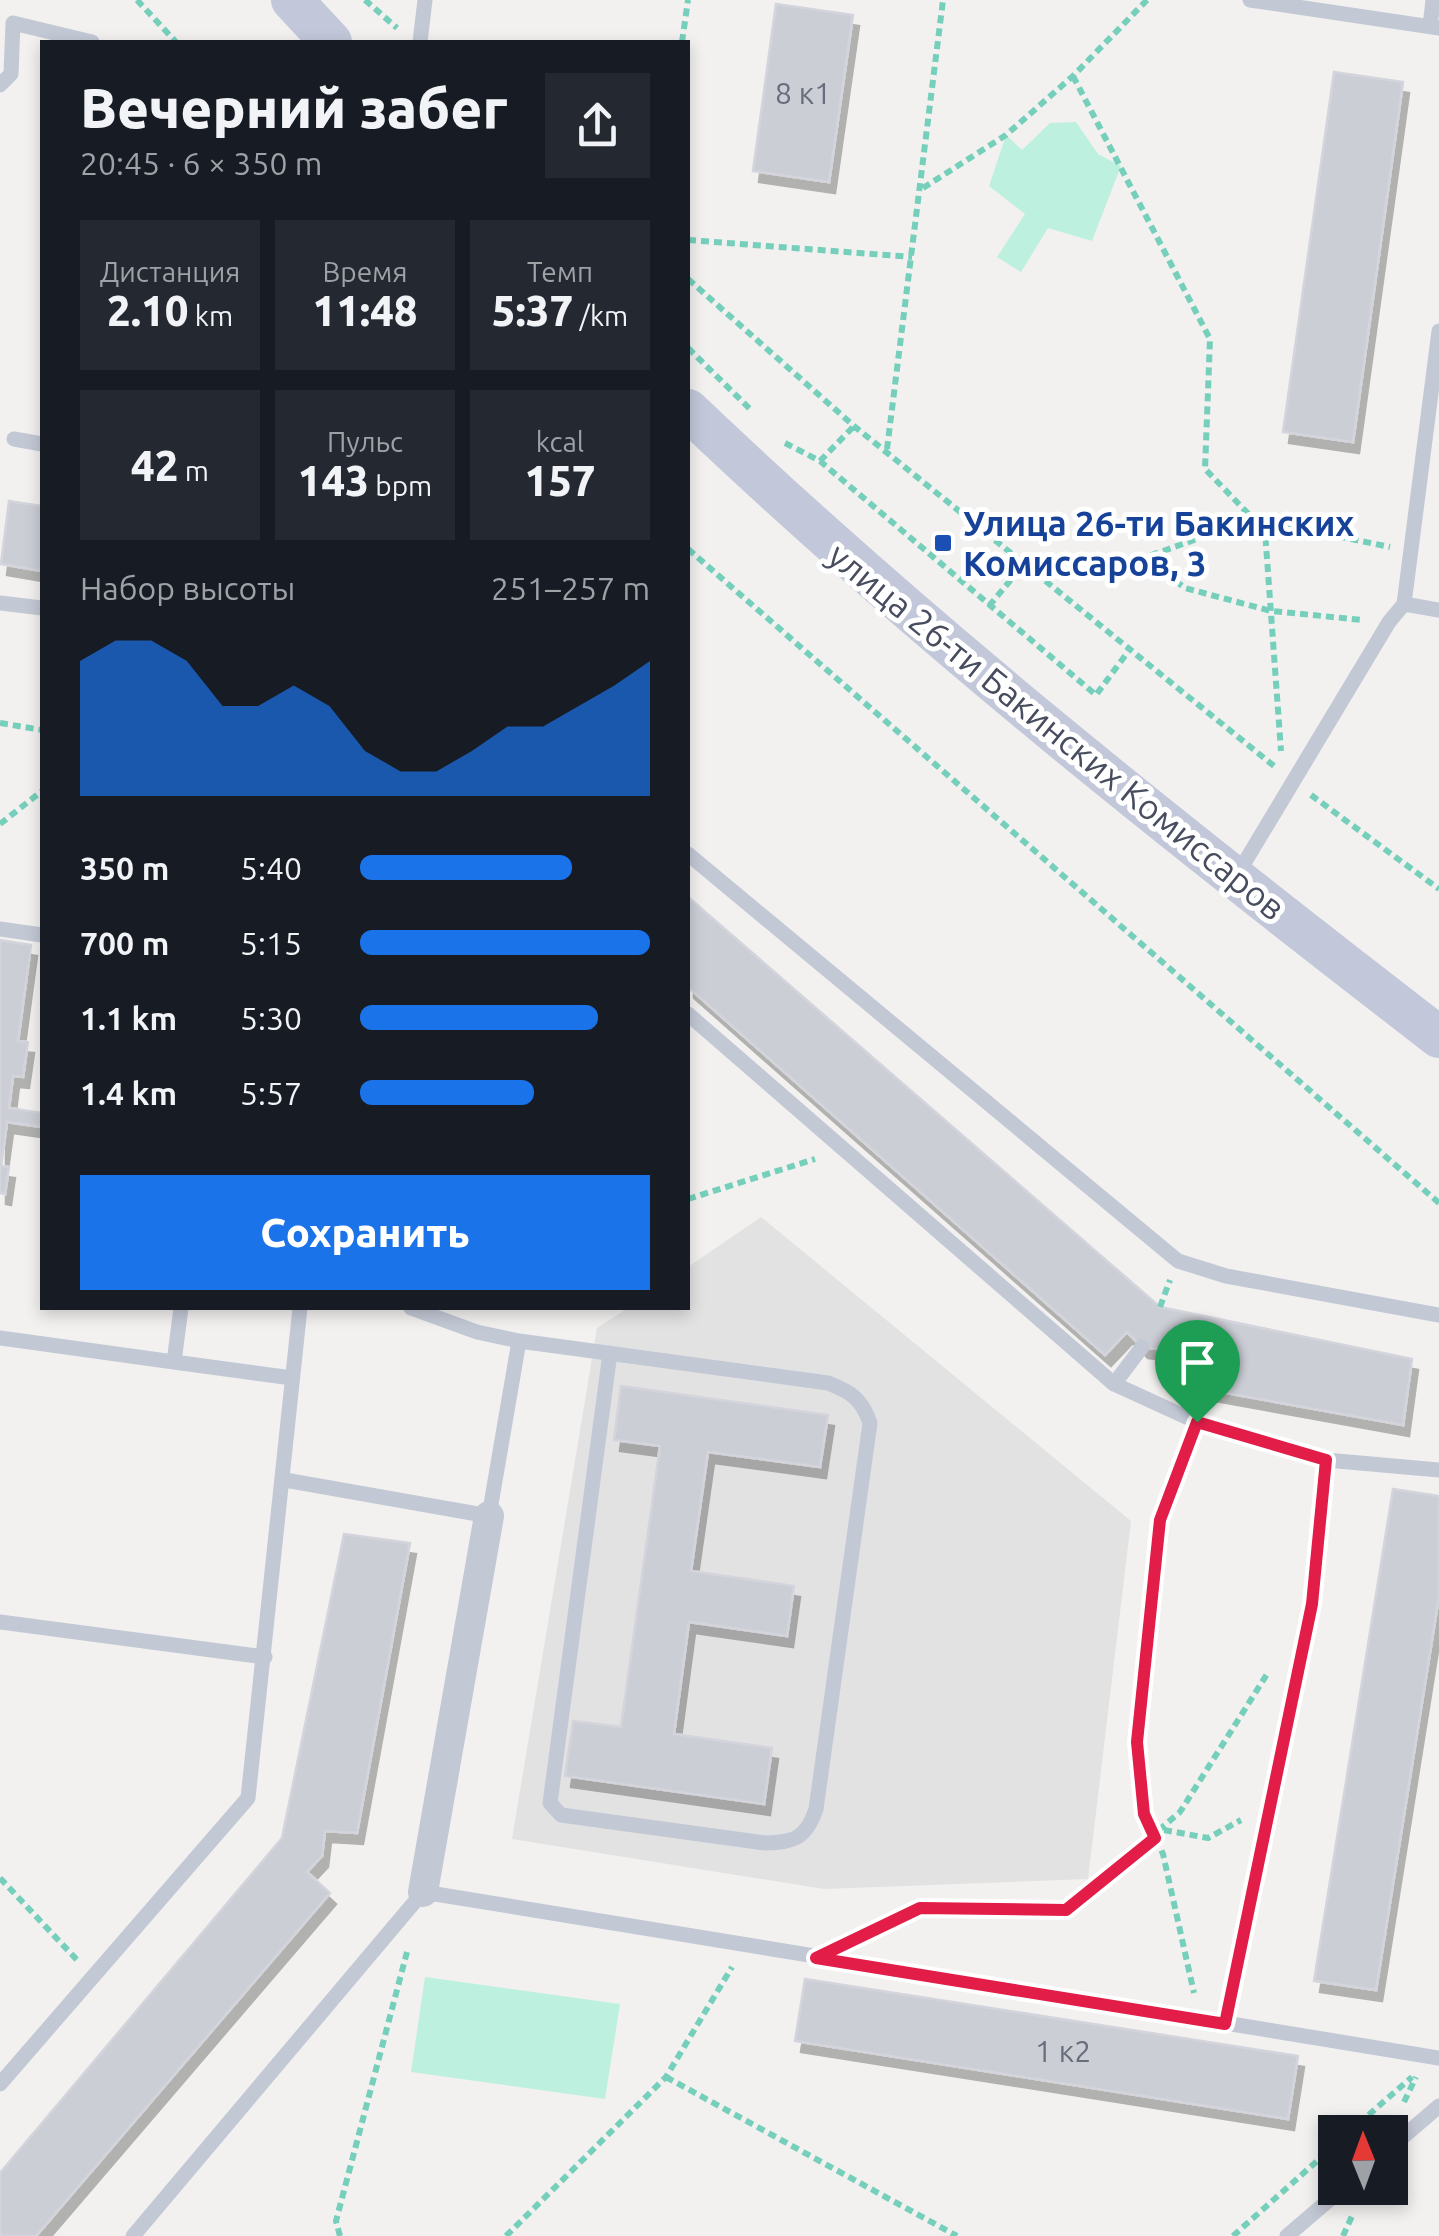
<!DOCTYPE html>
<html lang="ru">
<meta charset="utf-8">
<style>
:root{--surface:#171b24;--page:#242831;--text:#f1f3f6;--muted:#9ea1a6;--accent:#1a73e8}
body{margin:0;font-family:Ubuntu,sans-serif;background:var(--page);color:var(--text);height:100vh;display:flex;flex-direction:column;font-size:38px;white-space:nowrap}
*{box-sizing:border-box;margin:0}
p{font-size:32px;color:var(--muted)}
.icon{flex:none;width:55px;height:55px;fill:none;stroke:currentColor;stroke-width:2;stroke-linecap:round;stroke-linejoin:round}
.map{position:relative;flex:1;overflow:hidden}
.sheet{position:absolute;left:40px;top:40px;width:650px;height:1270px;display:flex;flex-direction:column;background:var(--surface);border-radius:0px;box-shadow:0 5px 15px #0003}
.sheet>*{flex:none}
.needle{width:65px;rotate:359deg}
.buttons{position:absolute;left:1318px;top:2115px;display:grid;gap:20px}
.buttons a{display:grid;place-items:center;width:90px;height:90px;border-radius:0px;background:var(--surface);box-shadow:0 5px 15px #0003;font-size:50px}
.pin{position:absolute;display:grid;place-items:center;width:85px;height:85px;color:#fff;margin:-102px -42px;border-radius:50% 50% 50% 0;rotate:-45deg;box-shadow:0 0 10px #0007}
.pin .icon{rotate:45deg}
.round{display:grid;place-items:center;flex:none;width:105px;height:105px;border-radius:0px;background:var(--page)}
.summary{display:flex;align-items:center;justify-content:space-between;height:170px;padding:0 40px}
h1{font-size:55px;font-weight:800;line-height:75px}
.metrics{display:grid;grid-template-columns:repeat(3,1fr);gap:15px;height:170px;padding:10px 40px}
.metrics div{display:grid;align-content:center;border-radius:0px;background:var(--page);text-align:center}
.metrics b{font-size:42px;font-weight:800}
.metrics small{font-size:28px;font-weight:400}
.metrics p{font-size:28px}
.chart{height:280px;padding:20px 40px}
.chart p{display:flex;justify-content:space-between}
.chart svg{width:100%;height:180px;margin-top:10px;fill:var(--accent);opacity:.7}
.button{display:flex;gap:20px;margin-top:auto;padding:20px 40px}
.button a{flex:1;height:115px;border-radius:0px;background:var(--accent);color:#fff;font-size:40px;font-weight:800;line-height:115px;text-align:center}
ul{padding:0 40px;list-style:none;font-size:32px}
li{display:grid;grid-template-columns:160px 120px 1fr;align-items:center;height:75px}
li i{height:25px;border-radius:12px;background:var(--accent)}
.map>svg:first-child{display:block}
</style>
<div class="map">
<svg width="1439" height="2236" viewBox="0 0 1439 2236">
<defs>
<filter id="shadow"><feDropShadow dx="6" dy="11" stdDeviation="0" flood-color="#0004"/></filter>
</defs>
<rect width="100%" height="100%" fill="#f2f1f0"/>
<!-- education -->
<path fill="#e3e2e2" d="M761 1217 1131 1521 1088 1879 824 1889 512 1839 597 1328 628 1308H688V1267Z"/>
<!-- green -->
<path fill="#bef0df" d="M1076 122 1098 154 1121 166 1092 241 1048 228 1021 272 997 257 1025 214 989 186 1006 135 1022 150 1050 123Z
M425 1977 620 2004 605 2099 411 2072Z"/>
<!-- building -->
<path fill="#ccced6" stroke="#d4d4dc" stroke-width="2.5" filter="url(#shadow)" d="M776 4 853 15 829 182 753 171Z
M1334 72 1403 82 1353 442 1283 432Z
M9 501 42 506V571L1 564Z
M688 897 1160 1307 1412 1359 1403 1425 1165 1382 1167 1350 1142 1347 1127 1332 1105 1355 688 987Z
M0 940 31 945 18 1041 28 1042 23 1077 13 1076 9 1108 42 1113V1127L7 1122 1 1166 9 1167 5 1194 0 1193Z
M621 1386 828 1415 820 1467 708 1452 691 1571 794 1586 787 1636 689 1622 674 1734 772 1748 764 1804 565 1776 573 1721 621 1727 660 1446 614 1440Z
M1393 1489 1439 1496V1596L1376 1990 1314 1981Z
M344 1534 410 1543 357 1833 325 1831 322 1856 307 1872 330 1893 36 2236H0V2173L282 1838Z
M805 1979 1298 2056 1288 2119 795 2041Z"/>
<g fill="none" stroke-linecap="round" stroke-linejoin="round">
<!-- path -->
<path stroke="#75cfbb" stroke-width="6" stroke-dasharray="8 5" stroke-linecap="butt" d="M137 0 176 42
M365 0 397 28
M682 42 688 0
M1073 76 1210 339 1205 469 1265 531 1281 751
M923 188 1006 135 1073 76 1147 0
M688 240 912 257
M688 279 854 426 1274 766
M688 348 751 410
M785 443 820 461 1096 695 1130 649
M887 449 943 0
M820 461 854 426
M688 549 1439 1203
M1144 558 1185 588 1271 611 1363 620
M989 606 1024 564 1143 558 1254 519 1390 547
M0 723 42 730
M1311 795 1439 889
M0 824 42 791
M688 1199 815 1159
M1160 1307 1170 1280
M1188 1445 1160 1520 1137 1742 1144 1814 1163 1854 1194 1993
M1314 1581 1324 1484
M1164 1830 1208 1838 1241 1820
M0 1878 77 1960
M857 1938 920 1908 1066 1910 1180 1812 1269 1671
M666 2077 957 2236
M1404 2102 1416 2077
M1349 2132 1412 2077
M340 2236 336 2221 407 1952
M506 2236 666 2077 732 1967
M1233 2236 1335 2145
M1343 2236 1352 2216"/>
<!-- lane -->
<path stroke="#c3c8d5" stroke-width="15" d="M1250 0 1439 28
M1430 26 1433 0
M420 42 425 0
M0 85 11 74 13 23 92 42
M14 439 42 444
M0 603 42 608
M1404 604 1439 331
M688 854 1178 1261 1226 1276 1439 1315
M1237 875 1389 622 1404 604 1439 610
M0 929 42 935
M688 1014 1114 1384 1197 1422 1326 1460 1439 1470
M181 1308 174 1362 292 1378
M0 1338 174 1362
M519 1341 828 1383C851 1392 862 1399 870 1423L816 1809C806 1839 794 1842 765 1843L561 1815 550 1803 610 1353
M1114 1384 1142 1347
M285 1480 489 1516 519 1341 477 1332 411 1308
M0 1622 265 1657
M1225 2024 1311 1605
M0 2084 248 1798 300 1308
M1390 2148 1439 2106
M133 2236 423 1892 1439 2058
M1287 2236 1343 2188"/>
<!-- street -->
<path stroke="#c3c8d5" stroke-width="30" d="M423 1892 489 1516"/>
<!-- secondary -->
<path stroke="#c2c7d9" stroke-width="42" d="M292 0 331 42
M688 410C924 635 1181 838 1439 1037"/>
</g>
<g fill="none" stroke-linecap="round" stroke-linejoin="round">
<!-- route casing -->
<g stroke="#fff" stroke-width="20">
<path id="route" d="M1197 1422 1326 1460 1312 1604 1225 2024 816 1958 920 1908 1066 1910 1155 1838 1144 1814 1137 1742 1160 1520Z"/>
</g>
<!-- route -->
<use href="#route" stroke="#e11d48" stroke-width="12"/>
</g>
<!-- markers -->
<rect fill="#1a4fb4" stroke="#fff" stroke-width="4" x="933" y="533" width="20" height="20" rx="5"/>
<g text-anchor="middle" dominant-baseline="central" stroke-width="10" stroke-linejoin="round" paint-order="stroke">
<!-- number labels -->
<g font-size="30" fill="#686d7c">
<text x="803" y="93">8 к1</text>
<text x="1063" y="2051">1 к2</text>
</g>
<!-- transit labels -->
<g font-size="35" font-weight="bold" fill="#164399" stroke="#fff" text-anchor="start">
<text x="963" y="523">Улица 26-ти Бакинских<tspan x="963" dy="40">Комиссаров, 3</tspan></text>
</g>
<!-- street labels -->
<g font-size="35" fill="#474d5e" stroke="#fff">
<text transform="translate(1057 731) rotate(39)">улица 26-ти Бакинских Комиссаров</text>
</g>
</g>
</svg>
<div class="buttons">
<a><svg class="needle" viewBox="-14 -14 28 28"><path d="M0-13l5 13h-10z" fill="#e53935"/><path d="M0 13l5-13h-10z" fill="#9ea1a6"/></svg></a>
</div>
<div class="pin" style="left:1197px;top:1422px;background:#1e9e55"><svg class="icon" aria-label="arrive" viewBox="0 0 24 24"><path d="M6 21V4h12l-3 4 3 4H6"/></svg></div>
<section class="sheet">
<div class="summary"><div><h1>Вечерний забег</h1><p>20:45 · 6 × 350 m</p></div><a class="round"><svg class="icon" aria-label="share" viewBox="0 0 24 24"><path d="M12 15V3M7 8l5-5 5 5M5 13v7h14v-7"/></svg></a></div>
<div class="metrics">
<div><p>Дистанция</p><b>2.10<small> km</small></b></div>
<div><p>Время</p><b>11:48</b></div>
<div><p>Темп</p><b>5:37<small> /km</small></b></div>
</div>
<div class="metrics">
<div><b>42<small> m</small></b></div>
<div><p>Пульс</p><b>143<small> bpm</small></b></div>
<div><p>kcal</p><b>157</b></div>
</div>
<div class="chart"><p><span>Набор высоты</span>251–257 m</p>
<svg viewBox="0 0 160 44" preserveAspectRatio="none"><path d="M0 44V11L10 6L20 6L30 11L40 22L50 22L60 17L70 22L80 33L90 38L100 38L110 33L120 27L130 27L140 22L150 17L160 11V44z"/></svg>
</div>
<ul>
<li><b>350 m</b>5:40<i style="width:73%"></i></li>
<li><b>700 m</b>5:15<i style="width:100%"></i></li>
<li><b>1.1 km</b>5:30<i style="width:82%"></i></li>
<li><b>1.4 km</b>5:57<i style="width:60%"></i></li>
</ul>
<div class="button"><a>Сохранить</a></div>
</section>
</div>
